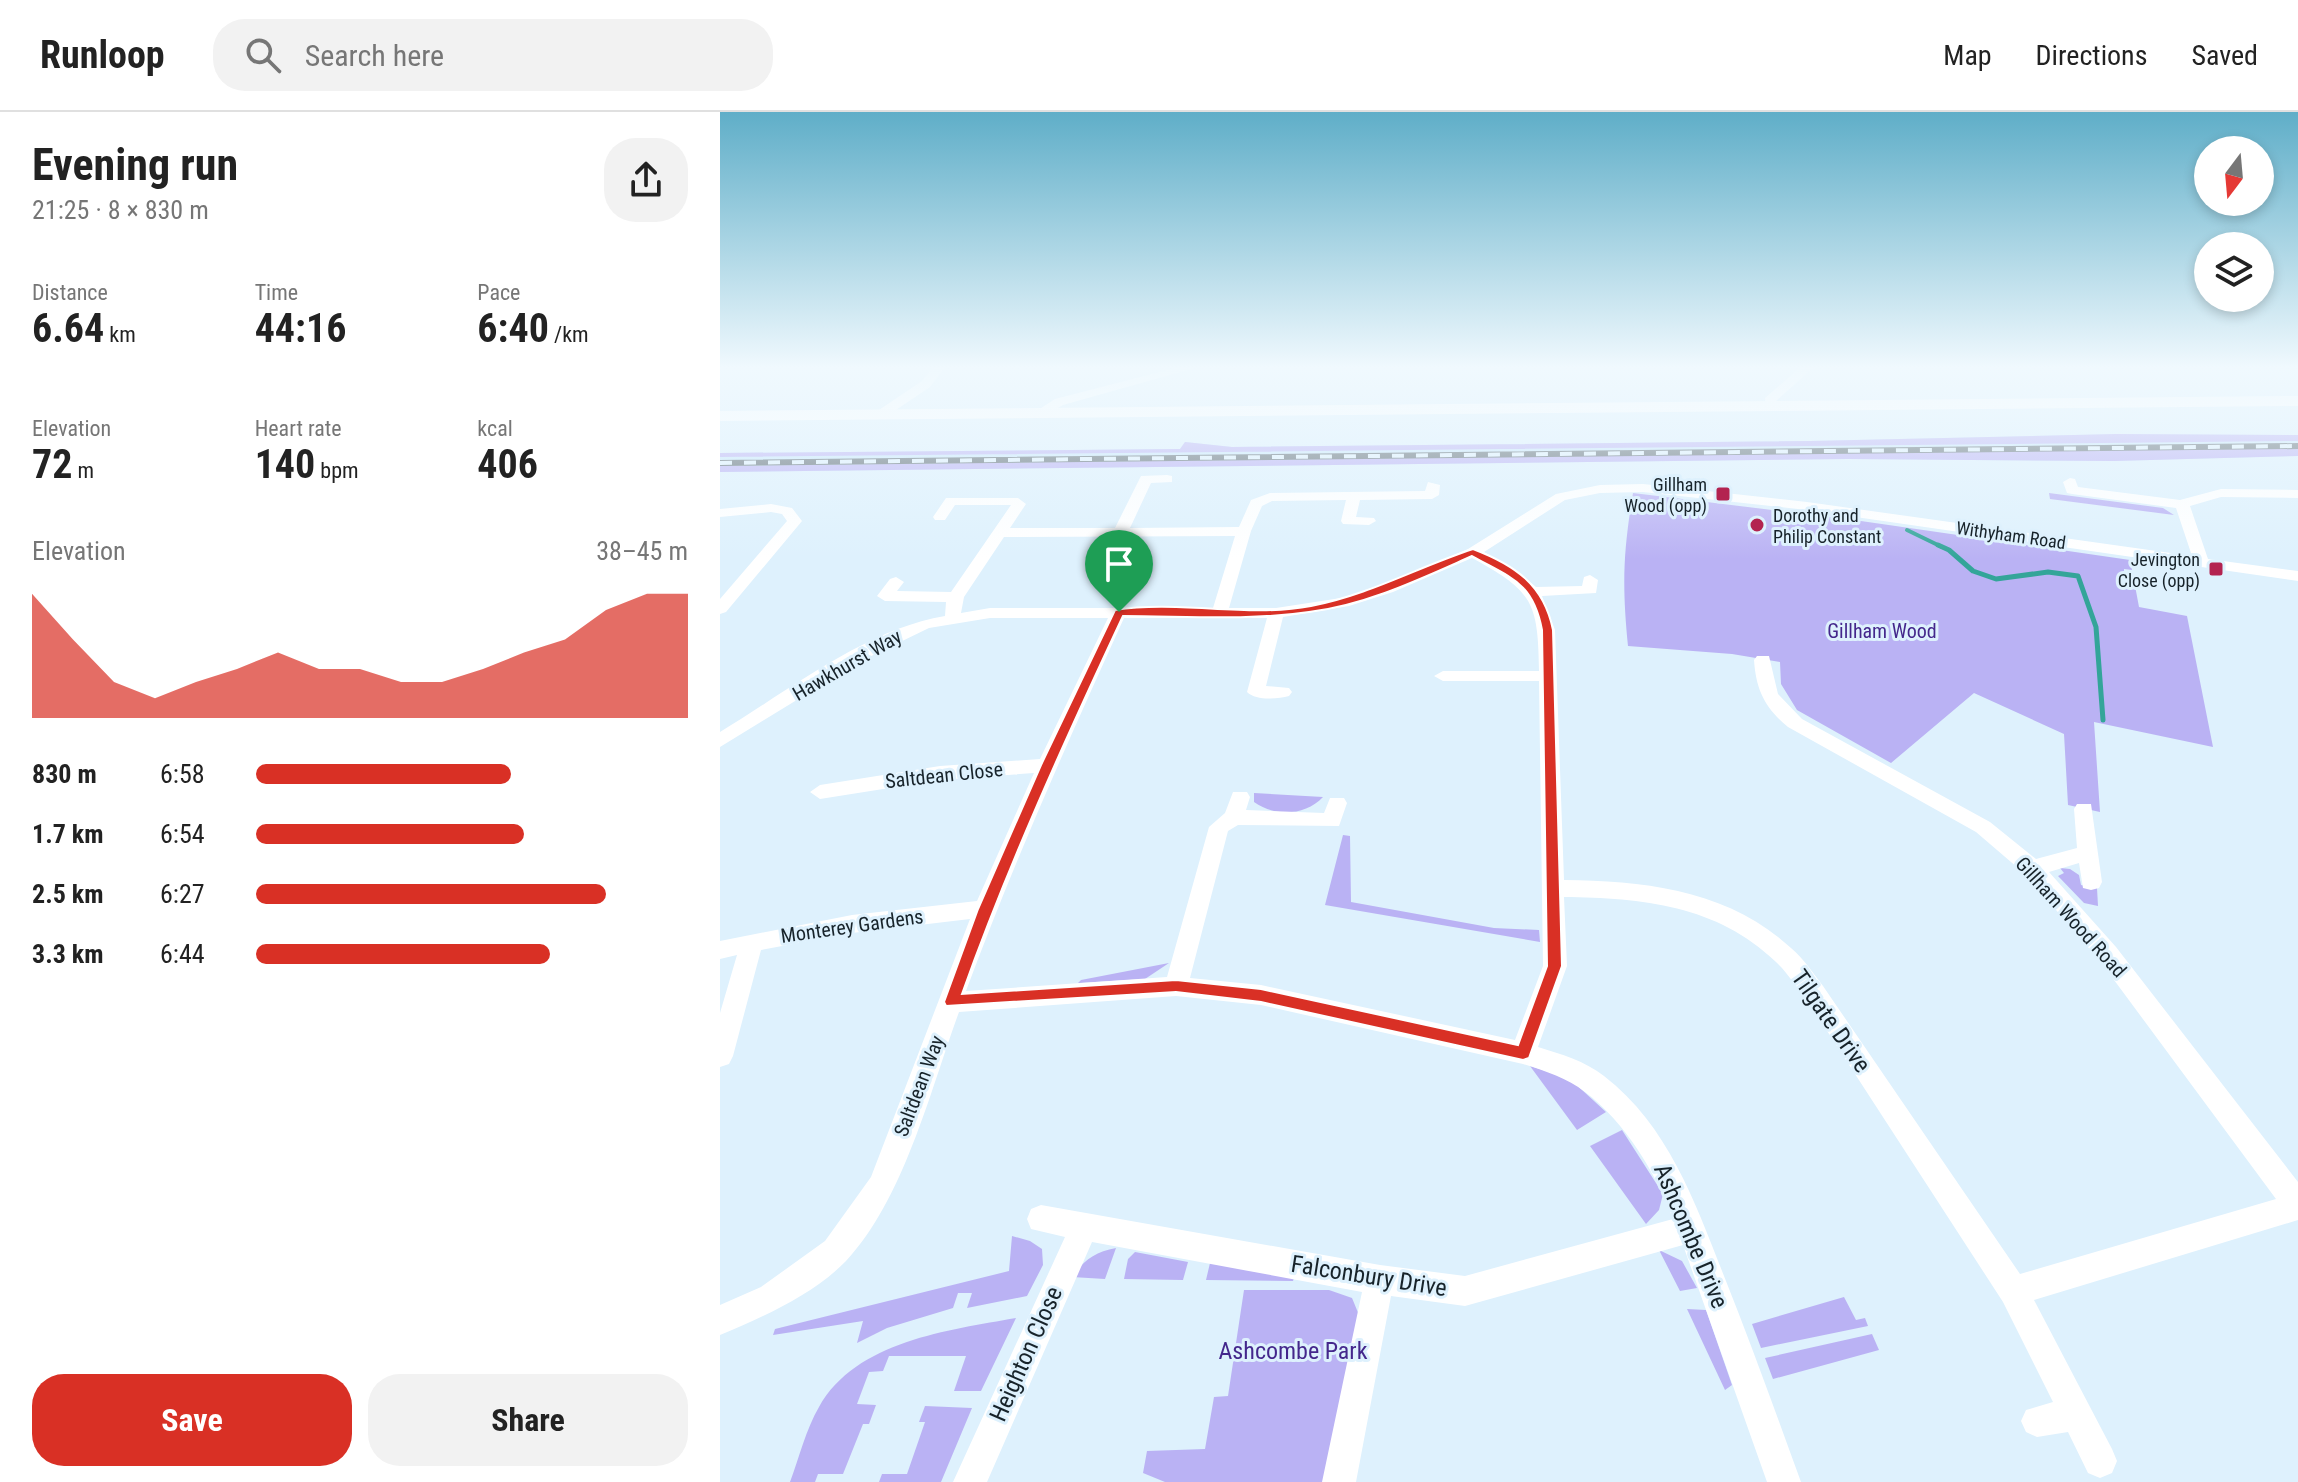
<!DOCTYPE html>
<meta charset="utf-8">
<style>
:root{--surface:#fff;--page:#f2f2f2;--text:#222;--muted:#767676;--line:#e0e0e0;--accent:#d93025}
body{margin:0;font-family:"Roboto Condensed",sans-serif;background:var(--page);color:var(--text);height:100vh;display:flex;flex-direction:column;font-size:30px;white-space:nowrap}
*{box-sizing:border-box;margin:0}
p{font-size:26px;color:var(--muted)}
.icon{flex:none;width:44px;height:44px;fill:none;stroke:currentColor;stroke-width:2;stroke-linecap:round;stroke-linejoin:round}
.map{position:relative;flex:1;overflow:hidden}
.drawer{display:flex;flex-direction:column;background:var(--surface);width:720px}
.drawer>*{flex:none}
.needle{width:52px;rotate:196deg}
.buttons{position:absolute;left:1474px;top:24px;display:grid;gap:16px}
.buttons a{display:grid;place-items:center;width:80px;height:80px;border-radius:50%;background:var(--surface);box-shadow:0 4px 12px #0003;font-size:40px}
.pin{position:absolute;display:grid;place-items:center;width:68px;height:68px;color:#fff;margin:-82px -34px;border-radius:50% 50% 50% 0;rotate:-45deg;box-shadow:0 0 8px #0007}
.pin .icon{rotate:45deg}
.round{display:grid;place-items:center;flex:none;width:84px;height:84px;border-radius:32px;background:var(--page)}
.overview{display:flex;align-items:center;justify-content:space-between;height:136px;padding:0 32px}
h1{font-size:44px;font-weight:700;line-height:60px}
.metrics{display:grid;grid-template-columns:repeat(3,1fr);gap:12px;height:136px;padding:8px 32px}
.metrics div{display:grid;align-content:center}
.metrics b{font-size:40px;font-weight:700}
.metrics small{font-size:22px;font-weight:400}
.metrics p{font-size:22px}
.chart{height:224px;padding:16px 32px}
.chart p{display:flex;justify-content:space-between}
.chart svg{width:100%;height:144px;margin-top:8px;fill:var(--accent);opacity:.7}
.action{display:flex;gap:16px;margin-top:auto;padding:16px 32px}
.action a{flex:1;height:92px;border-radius:32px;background:var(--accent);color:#fff;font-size:32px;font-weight:700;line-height:92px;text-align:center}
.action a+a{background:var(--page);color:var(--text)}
ul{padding:0 32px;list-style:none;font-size:26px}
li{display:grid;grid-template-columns:128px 96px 1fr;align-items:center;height:60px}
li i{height:20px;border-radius:10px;background:var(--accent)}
header{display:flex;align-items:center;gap:48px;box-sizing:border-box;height:112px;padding:0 40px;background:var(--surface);border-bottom:2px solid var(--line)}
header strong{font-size:38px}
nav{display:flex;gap:44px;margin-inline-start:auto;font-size:28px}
.search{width:560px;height:72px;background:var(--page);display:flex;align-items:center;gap:20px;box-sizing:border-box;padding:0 28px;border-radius:32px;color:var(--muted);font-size:30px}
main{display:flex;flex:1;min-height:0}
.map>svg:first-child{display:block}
</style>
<header>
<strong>Runloop</strong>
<div class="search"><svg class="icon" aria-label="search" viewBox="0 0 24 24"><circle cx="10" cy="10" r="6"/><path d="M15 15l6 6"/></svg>Search here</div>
<nav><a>Map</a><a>Directions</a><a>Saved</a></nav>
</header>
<main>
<section class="drawer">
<div class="overview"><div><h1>Evening run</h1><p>21:25 · 8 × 830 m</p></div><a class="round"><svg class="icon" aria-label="share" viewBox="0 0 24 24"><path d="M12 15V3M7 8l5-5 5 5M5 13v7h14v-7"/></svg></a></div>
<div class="metrics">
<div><p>Distance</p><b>6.64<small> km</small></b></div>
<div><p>Time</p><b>44:16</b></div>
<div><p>Pace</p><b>6:40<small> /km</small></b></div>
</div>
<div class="metrics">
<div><p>Elevation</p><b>72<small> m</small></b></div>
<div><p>Heart rate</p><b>140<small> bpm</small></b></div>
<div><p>kcal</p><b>406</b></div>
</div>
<div class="chart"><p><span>Elevation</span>38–45 m</p>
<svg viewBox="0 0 160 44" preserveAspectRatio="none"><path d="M0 44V6L10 20L20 33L30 38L40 33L50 29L60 24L70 29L80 29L90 33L100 33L110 29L120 24L130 20L140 11L150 6L160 6V44z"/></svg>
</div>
<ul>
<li><b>830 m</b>6:58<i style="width:59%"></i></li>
<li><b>1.7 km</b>6:54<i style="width:62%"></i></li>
<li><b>2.5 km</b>6:27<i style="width:81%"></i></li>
<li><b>3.3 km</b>6:44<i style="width:68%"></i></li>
</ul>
<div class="action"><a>Save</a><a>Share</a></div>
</section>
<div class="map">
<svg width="1578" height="1370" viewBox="0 0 1578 1370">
<rect width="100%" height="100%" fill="#def1fd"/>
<!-- built -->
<path fill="#c8e7fb" d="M1396 322 1578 323V344L1394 349 1128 347 0 360V341L460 337 465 330 512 335 1090 329Z"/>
<!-- green -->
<path fill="#bab2f4" d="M1396 322 1578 323V329L0 345V341L460 337 465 330 512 335 1090 329Z
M1578 336V344L1394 349 1128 347 0 360V354Z
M913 381 1134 408 1410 448 1412 458 1404 457V461L1413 463 1419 495 1467 504 1493 635 1374 610 1380 700 1348 693 1344 622 1254 581 1171 651 1077 598 1061 572 1060 550 1012 542 908 534C902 473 903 441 913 381Z
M1329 381 1443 396 1454 403 1330 387Z
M534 681 603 685C585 704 555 705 534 690Z
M623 723 630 724 631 790 774 816 819 818 820 830 605 793Z
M1340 756 1350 757 1359 763 1361 773 1377 776 1378 794 1364 791 1338 764 1344 761Z
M449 851 425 867 358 871 361 868Z
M810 954 849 966 886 1000 857 1018Z
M902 1018 943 1082 939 1098 926 1112 870 1034Z
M292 1124 310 1129 322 1137 323 1153 307 1184 247 1196 252 1181H238L233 1196 167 1216 137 1231 143 1209 53 1223 55 1217 289 1159Z
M396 1136 385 1167 352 1165C364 1148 375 1140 396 1136Z
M939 1138 962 1149 977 1176 960 1179Z
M415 1140 468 1150 463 1168 404 1167 408 1147Z
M490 1151 574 1166 573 1169 486 1168Z
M524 1178H609L632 1186 639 1203 607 1370H445L423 1361 427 1339 485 1337 494 1285 508 1284Z
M1124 1185 1136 1208 1145 1206 1148 1214 1041 1236 1032 1212Z
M967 1197 986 1198 1012 1273 1005 1278Z
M296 1206 261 1279H234L246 1244H169L163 1259 149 1260 137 1292 156 1293 149 1312H143L123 1362H98L95 1370H70C79 1346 86 1317 99 1295 136 1229 229 1218 296 1206Z
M1152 1222 1159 1238 1053 1267 1045 1246Z
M205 1294 252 1296 221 1370H159L162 1362H187L205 1310H199Z"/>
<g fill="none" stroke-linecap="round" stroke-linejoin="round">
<!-- stream-far1 -->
<path stroke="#33a599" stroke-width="4" d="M1187 418 1222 435"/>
<!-- stream -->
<path stroke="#33a599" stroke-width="5" d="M1218 433 1229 438 1253 459 1276 467 1328 460 1358 464 1376 515 1383 608"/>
<!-- street -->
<path fill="#fff" fill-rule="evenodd" d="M213 255H225L210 275 164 306H156V300L202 269Z
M459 255H478L343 293 322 305 312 302 335 287Z
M1081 255H1094L1055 290 1054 297H1046L1045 286Z
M447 363 452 364V370L431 371 410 416 519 415 531 388 550 381 705 379 708 370 720 373 719 383 712 387 640 388 636 405 654 406 656 409 649 413 623 412 621 409 626 388 552 389 542 394 531 419 509 496H556L621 486 661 474 748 437 836 382 880 373 923 372 1087 390 1472 444 1456 396 1352 382 1347 381 1343 370 1350 366 1355 367 1358 375 1460 388 1501 377 1578 378V386L1501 385 1470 394 1488 447 1578 459V469L1087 398 923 380 880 381 845 388 764 440 797 459 816 475 862 474 864 465 870 463 878 468 876 481 822 484 835 518 844 768C926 769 1008 778 1071 836 1084 847 1093 861 1103 874L1300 1162 1556 1087 1380 849 1305 762 1256 720 1068 615C1045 596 1036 578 1034 548L1037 544H1049L1058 582 1082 607 1270 710 1316 747 1357 736 1354 697 1357 692H1371L1382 770 1379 776 1371 778 1363 776 1359 751 1329 760 1396 835 1578 1070V1108L1314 1188 1392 1337 1397 1349 1392 1361 1380 1366 1368 1361 1348 1320 1317 1325 1306 1320 1301 1309 1306 1298 1333 1290 1283 1190 1087 888C1076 875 1068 861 1056 850 997 793 922 786 844 785L847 854 818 935C841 942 865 949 884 964 949 1014 976 1093 1004 1164 1031 1232 1056 1301 1081 1370H1047L963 1133 745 1194 671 1184 636 1370H602L642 1180 372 1130 267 1370H233L345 1125 311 1117 307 1107 311 1097 321 1093 660 1153 745 1164 953 1107C936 1061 905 1010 865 980 847 966 825 959 803 952L541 893 456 884 239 900C210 979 184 1087 126 1149 93 1183 43 1205 0 1223V1193L41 1175 105 1129 151 1065 250 807 132 821 41 838 13 944 9 952 0 955V901L17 843 0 847V829L132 803 257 789 314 661 220 668 100 687 90 680 100 673 220 654 320 647 388 506H270L209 516 139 550 0 635V620C68 579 146 517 225 504L226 490 165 489 157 484 170 467 176 465 184 470 177 479 231 480 291 393H235L225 408H215L213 405 226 386H298L306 392 290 416H395L421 364ZM515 424 493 496H270L241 501 244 485 284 425ZM752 446C813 479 818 490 819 559H723L714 564 723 569H819L823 854 795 928 541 873 470 866 508 719 518 713 619 714 627 691 624 686H610L604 701 526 698 530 685 527 680H513L505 701 489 715 447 865 246 879C293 752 348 629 404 506H547L527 580C536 589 557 587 569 584L572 580 569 576 546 574 563 505 629 494 673 480Z
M51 392 72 396 82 409 6 500 0 502V487L67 409 62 402 51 400 0 405V397Z"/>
<!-- secondary -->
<path fill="#fff" fill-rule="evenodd" d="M1578 284V294L0 309V299Z"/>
<!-- rail casing -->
<g stroke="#5c6a73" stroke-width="6">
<path id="rail" d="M0 351 1578 334"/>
</g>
<!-- rail -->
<use href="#rail" stroke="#def1fd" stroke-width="4" stroke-dasharray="12" stroke-linecap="butt"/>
</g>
<!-- sky -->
<linearGradient id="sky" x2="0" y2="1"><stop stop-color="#5faec8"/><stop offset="0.57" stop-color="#f0f9fe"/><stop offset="1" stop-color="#f0f9fe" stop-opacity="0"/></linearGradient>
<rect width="1578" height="447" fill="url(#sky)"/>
<!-- route -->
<path fill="#d93025" stroke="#fff" stroke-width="2" fill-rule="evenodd" d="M753 437C795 453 824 473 833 518L842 854 809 946 803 948 541 890 456 880 226 894 224 890 258 797 321 653 395 498C459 488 527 506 591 494 649 483 698 455 753 437ZM752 444C791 466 813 470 822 518L827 854 798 933 541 877 456 868 242 882C288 753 345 628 403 504 464 504 528 509 589 500 646 493 700 467 752 444Z"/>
<!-- markers -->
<g fill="#b32350" stroke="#def1fd" stroke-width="3">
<rect x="995" y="374" width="16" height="16" rx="4"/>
<circle cx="1037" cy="413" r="8"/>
<rect x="1488" y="449" width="16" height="16" rx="4"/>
</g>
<g text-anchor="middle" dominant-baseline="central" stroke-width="6" stroke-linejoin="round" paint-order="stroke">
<!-- far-poi labels -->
<g font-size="18" fill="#17232a" stroke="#def1fd" text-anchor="end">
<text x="987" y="372">Gillham<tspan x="987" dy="21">Wood (opp)</tspan></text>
<text x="1053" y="403" text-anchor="start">Dorothy and<tspan x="1053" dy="21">Philip Constant</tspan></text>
<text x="1480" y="447">Jevington<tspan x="1480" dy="21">Close (opp)</tspan></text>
</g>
<!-- far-street labels -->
<g font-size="18" fill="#17232a" stroke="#def1fd">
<text transform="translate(1291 423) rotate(8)">Withyham Road</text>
</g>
<!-- park labels -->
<g font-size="20" fill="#44278c" stroke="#def1fd">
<text x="1162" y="519">Gillham Wood</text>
</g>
<!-- street labels -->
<g font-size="20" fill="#17232a" stroke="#def1fd">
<text transform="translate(127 553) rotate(-30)">Hawkhurst Way</text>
<text transform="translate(224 663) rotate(-6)">Saltdean Close</text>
<text transform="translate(1351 805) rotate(48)">Gillham Wood Road</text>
<text transform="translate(132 814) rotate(-8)">Monterey Gardens</text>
<text transform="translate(199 974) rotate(-69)">Saltdean Way</text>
</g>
<!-- near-street labels -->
<g font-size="24" fill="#17232a" stroke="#def1fd">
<text transform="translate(1111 909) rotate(55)">Tilgate Drive</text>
<text transform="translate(971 1124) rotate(67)">Ashcombe Drive</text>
<text transform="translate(649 1164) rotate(9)">Falconbury Drive</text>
<text transform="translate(306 1242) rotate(-66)">Heighton Close</text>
</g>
<!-- near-park labels -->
<g font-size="24" fill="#44278c" stroke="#def1fd">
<text x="573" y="1239">Ashcombe Park</text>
</g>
</g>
</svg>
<div class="buttons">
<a><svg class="needle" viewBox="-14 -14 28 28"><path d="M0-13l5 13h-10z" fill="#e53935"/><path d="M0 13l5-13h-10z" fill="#767676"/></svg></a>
<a><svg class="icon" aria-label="layers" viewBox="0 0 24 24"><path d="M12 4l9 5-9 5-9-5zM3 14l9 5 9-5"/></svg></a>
</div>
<div class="pin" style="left:399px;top:500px;background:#1e9e55"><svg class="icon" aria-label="arrive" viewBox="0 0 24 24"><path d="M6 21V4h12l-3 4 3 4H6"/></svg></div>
</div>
</main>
